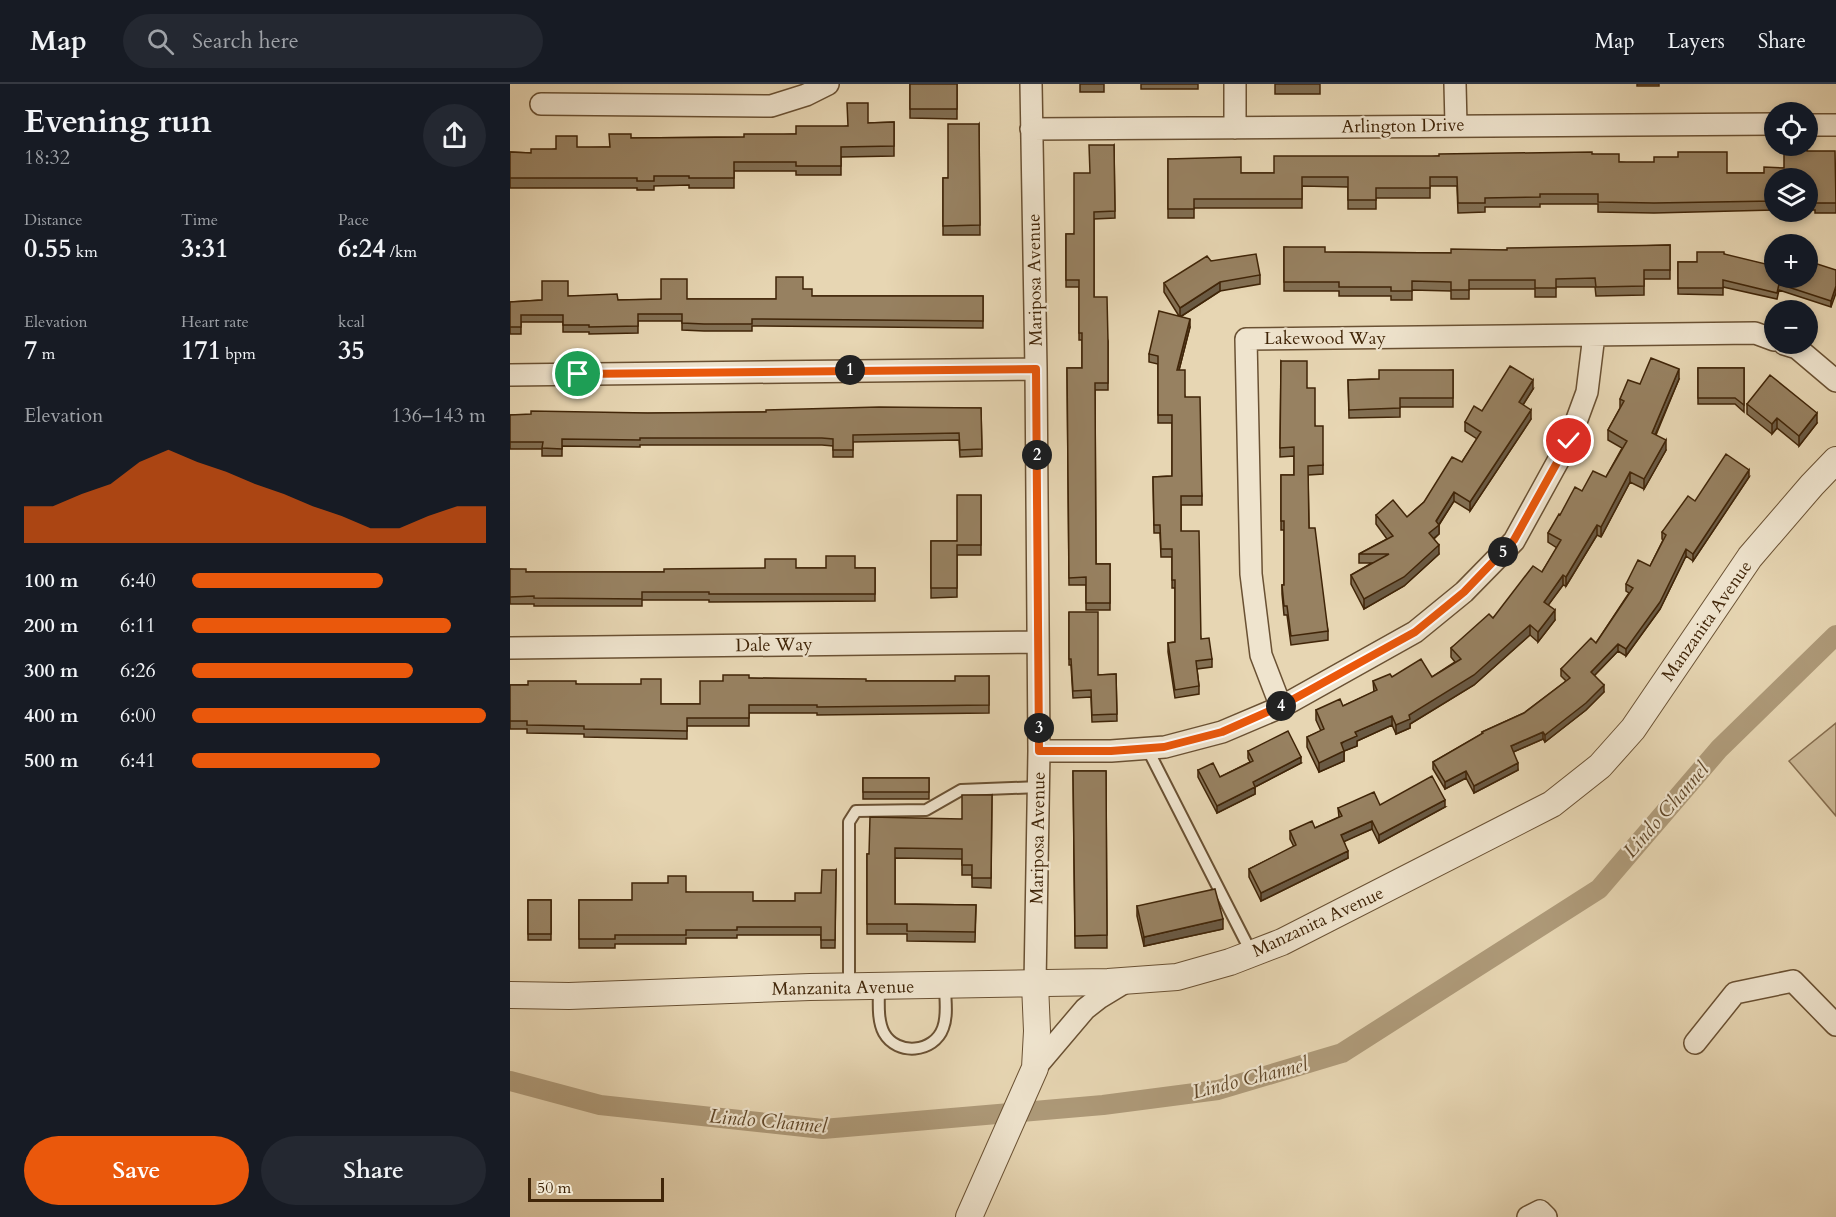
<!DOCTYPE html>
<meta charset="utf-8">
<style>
:root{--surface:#171b24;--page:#242831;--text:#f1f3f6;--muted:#9ea1a6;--line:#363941;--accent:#ea580c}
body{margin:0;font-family:Cardo,serif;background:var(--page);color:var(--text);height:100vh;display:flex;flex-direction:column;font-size:22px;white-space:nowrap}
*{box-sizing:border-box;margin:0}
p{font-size:20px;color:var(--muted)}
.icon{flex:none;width:33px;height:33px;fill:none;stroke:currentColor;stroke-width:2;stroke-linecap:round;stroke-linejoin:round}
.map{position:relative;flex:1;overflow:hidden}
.drawer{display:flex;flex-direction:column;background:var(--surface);width:510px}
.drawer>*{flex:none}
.fabs{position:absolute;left:1254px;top:18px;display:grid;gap:12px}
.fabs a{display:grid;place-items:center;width:54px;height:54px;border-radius:50%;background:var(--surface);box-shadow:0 3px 9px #0003;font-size:30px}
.scale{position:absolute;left:18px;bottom:15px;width:136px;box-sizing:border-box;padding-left:6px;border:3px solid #402508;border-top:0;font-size:16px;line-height:21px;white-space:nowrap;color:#402508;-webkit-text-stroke:4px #efe4ce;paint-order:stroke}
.pin{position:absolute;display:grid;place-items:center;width:51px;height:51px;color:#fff;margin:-26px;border:3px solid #fff;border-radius:50%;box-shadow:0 2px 6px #0007}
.km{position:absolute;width:30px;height:30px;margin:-15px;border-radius:50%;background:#222;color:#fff;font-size:16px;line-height:30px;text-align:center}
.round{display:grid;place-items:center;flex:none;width:63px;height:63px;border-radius:32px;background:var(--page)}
.overview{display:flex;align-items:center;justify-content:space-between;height:102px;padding:0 24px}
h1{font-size:33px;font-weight:800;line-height:45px}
.stats{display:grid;grid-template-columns:repeat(3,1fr);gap:9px;height:102px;padding:6px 24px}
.stats div{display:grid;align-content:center}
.stats b{font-size:26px;font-weight:800}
.stats small{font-size:16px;font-weight:400}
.stats p{font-size:16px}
.chart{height:168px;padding:12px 24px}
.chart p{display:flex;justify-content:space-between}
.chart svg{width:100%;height:108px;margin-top:6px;fill:var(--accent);opacity:.7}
.cta{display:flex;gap:12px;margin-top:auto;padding:12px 24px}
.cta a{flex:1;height:69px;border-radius:36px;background:var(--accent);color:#fff;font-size:24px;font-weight:800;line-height:69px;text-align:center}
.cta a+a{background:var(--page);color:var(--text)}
ul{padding:0 24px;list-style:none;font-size:20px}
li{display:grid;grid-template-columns:96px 72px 1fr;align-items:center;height:45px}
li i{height:15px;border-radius:8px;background:var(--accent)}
header{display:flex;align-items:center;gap:36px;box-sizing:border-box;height:84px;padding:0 30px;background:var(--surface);border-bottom:2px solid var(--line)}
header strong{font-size:28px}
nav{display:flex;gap:33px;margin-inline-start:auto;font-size:21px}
.search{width:420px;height:54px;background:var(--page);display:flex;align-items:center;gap:15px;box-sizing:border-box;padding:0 21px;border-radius:33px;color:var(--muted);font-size:22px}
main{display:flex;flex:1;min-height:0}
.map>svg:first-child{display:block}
</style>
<header>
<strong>Map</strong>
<div class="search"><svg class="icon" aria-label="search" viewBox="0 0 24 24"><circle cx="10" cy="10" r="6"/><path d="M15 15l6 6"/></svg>Search here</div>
<nav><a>Map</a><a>Layers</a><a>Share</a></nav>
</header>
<main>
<section class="drawer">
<div class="overview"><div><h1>Evening run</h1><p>18:32</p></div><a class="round"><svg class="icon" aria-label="share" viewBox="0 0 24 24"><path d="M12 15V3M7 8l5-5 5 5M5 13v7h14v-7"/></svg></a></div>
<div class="stats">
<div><p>Distance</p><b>0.55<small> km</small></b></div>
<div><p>Time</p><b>3:31</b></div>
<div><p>Pace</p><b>6:24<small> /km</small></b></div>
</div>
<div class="stats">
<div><p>Elevation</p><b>7<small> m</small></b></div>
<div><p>Heart rate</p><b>171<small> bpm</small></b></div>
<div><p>kcal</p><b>35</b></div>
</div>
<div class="chart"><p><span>Elevation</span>136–143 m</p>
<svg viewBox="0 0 160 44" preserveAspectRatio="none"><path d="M0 44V29L10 29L20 24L30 20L40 11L50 6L60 11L70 15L80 20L90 24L100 29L110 33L120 38L130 38L140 33L150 29L160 29V44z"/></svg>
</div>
<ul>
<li><b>100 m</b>6:40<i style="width:65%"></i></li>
<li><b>200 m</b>6:11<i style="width:88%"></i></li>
<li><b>300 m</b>6:26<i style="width:75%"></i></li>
<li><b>400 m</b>6:00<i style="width:100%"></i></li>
<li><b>500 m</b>6:41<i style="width:64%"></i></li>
</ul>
<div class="cta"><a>Save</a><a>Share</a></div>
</section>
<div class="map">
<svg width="1326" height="1133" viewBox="0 0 1326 1133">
<rect width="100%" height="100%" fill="#e7d6b3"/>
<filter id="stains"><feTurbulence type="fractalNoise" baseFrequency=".00333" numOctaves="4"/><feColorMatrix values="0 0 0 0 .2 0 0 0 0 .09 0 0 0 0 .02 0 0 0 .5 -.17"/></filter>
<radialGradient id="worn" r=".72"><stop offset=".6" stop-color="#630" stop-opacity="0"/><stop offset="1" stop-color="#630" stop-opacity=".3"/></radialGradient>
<!-- green -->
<path fill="#cbb896" stroke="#866e4f" stroke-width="1.5" d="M1326 639V732L1279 677Z"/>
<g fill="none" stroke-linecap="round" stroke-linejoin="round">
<!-- canal -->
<path stroke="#ae9a79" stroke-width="20" d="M0 997 90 1021 313 1045 593 1021 708 1006 832 969 1089 805 1209 665 1326 551"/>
<!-- service casing -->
<g stroke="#6a5133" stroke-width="14">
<path id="service" d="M637 664 742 870
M339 903V738L346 727 416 726 451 706 529 703
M369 903C369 917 367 936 374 949 387 972 424 969 433 944 438 931 435 915 435 902"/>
</g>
<!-- minor casing -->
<g stroke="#6a5133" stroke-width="24">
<path id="minor" d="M521 0 526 285 529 667 525 900
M725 0V44
M945 0 946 41
M31 20 261 22 296 11 318 0
M1298 41H1326
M521 45 1264 40
M1274 260 1287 264 1326 297
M0 291 526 285
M0 564 528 558
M771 623 751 571 741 490 736 255 1245 249 1264 256
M529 667H601L655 663 712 648 771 623 905 548 954 508 1004 457 1059 357 1077 308 1084 251
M1185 959 1225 909 1283 897 1326 941
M525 984 575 925 589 914 617 897
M1018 1133 1030 1127 1036 1133"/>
</g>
<!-- tertiary casing -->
<g stroke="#6a5133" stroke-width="28">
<path id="tertiary" d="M0 911 59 912 300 903 598 898 667 893 720 878 772 858 1042 720 1090 682 1123 645 1240 473 1302 401 1326 376
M459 1133 525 984 527 947 525 900"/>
</g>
<!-- service -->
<use href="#service" stroke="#efe4ce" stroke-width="10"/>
<!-- minor -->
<use href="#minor" stroke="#efe4ce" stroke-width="21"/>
<!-- tertiary -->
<use href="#tertiary" stroke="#efe4ce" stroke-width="26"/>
</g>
<!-- wall -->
<path fill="#826f53" stroke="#402508" stroke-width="1.5" d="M400 0H447V35L400 34Z
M570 0H594V8H570Z
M631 0H688V5H631Z
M765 0H810V10H765Z
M1127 0H1149V2H1127Z
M384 38V72L331 73V91H286V87H224V104H179V101L144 102V106H127V104H0V68L21 69 46 65 100 63 121 54 234 53 286 50 358 39Z
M469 40 470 151H433V94H438Z
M604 61 605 134 584 135V213L598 257V306H585L586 480H600V526H576V501H559L557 284H572V256H569V203H556V150H564L580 89Z
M1297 67 1326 87V129H1305V126H1298V94H1264V126L1144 129 1088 128V120H1030V123H975V128L948 129 947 102H920V114H866V125H838V103L792 102V124H684V134H658V75L731 89H764L929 72 1082 70 1109 78 1217 89H1254L1274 84Z
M1160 161V195H1134V211L1086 212 1085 203H1046V213H1025V205H959V215H941V207L902 206V216H881V212H829V207H774V163L815 168 941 169 997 166Z
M1214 170 1264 194 1326 186 1321 223 1269 206 1267 215 1213 203V211L1168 210V178H1187Z
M701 177 750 191V200L710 207 670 233 680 243 669 286 675 313 692 412V421H671V447L691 555 702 575V583L687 585 689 602V610L665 614 658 568V559L665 558V504H662V473H651L650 449H644L643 393 662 392V339H648V280L639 278V270L669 232 654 208V199Z
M293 205 302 212H473V244L242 242V247H194L172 246V237H128V249L79 250V248H53V238H11V250H0V218L32 216 58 212 108 216 177 215H266Z
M771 277 797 304 813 381V390L798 391 799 444 818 547V556L781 561 777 531H774L772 510V501H774V446H771V391H784V372L770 373Z
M1188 284H1234V328L1225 320H1188Z
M943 286V323H890V333L839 334 838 296 869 295Z
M1169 295 1146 351 1156 366 1134 405 1120 398 1091 453 1087 451 1056 502 1053 501 1038 521 1045 536 1028 558 1020 551 964 601 900 640V644L886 650 882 641 847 657V662L834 667V677L809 688 797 663V653L811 647 806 636V626L833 622 864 608 863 597 882 593H922L945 578 941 573V564L983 534 1032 488 1047 464 1038 458V449L1050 431 1072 407 1096 393 1112 364 1098 356V346L1110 324V315L1130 300Z
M1023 305 1013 321 1021 335 960 427 944 417 929 441V450L924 455 929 470 894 502 854 525 841 500V491L862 479H849V470L877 455 866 440V431L897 433 914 418 952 378 967 355 955 347V338L972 327Z
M1237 320 1307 339 1289 362 1267 344 1262 350 1237 330Z
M471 324 472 372 450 373 449 356 343 358V373H323V362L312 361H130V363L52 362V372H32V365H0V331L256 328Z
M1239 393 1183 477 1176 472 1150 525 1116 572 1108 567 1084 592 1094 608 1076 626 1035 658 1033 655 1003 668 1008 686 964 709 956 694 935 705 923 685V678L972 650V648L1014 629 1056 597 1051 592V585L1086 559 1119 509 1116 507V500L1140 482 1153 456 1152 455V448L1185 417Z
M471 411V471H447V513L421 514V457H447Z
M286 484H365V517L199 518V516H132V522H24V520H0V485L16 488H154Z
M559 528 588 591 606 590 607 637 582 638 581 613 563 614 561 581H559Z
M479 592V629L307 631V629H239V642H177V655L74 653V650L17 649V645H0V601L66 600 151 620H190L213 597 239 594 356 597H445Z
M738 667 791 679 745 703V710L707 729 688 693V686L710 693 740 678 738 674Z
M563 687H596L597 864H565Z
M353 694H419V715H353Z
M482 711 481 804 462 803V791H452V775L385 774V820L466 821 465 858 397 857V850H357V770H359L452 735Z
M870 721 935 723 869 759 862 745 834 757 838 774 751 817 739 793V785L784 763 780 755V747L805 744 829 733 828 724Z
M326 786 325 864H311V851H227V854H176V860H105V864H69V816H122L176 808 243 817H285L311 809Z
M18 816H41V856H18Z
M627 822 713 845 634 862 627 832Z"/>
<!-- shaded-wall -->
<path fill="#6a5a44" stroke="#402508" stroke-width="1.5" d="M710 198V207L670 233V224Z
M1326 202V209L1321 223V217Z
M680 235V243L667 294V286Z
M1169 285V295L1142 358V349Z
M1023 296V305L1009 327V318Z
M1021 326V335L960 427V418Z
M1307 329V339L1289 362V352Z
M1267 334V344L1262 350V340Z
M1156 356V366L1134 405V395Z
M1239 386V393L1183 477V470Z
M1120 388V398L1091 453V443Z
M944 408V417L928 442 929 441V450L919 458V449Z
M1087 441V451L1056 502V493Z
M929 461V470L894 502 854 525V515Z
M1176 465V472L1150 525 1116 572V565Z
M1053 491V501L1034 527V518Z
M1045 526V536L1028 558V548Z
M1020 541V551L964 601 900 640V644L886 650V641Z
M1108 560V567L1081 595V588Z
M1094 601V608L1076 626 1035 658V651Z
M882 632V641L847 657V662L834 667V677L809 688V679L845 648Z
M1033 648V655L1001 669V662Z
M791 673V679L743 704V698Z
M1008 679V686L964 709V702Z
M956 687V694L935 705V698Z
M745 703V710L707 729V722Z
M935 716V723L869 759V751Z
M862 737V745L831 759V751Z
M838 767V774L751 817V809Z
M713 835V845L634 862V853Z"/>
<!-- building -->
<path fill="#978161" stroke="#402508" stroke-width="1.5" d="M400 0H447V25H400Z
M337 19H358V39L384 38V62L331 63V82H286V78H224V94H179V92H144V97H127V94H0V68L21 69V65H46V52H67V63H100L99 50H121V54L234 53V50H286V42H338Z
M438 40H469L470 141 433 142V94H438Z
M579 61H604L605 127 584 128V213H597L598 257V299H585L586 480H600V519H576V493L559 494 557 284H572V249H569V196H556V150H564V89H580Z
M1274 65H1297V67H1325L1326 119H1305V116H1298V94H1264V117L1144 119 1088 118V110H1030V113L975 114V119H948L947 93H920V104H866V116H838V93H792V115H684V125H658V75L731 73V89H764V72H929V70L1082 68V70H1109V78H1144V73H1168V68H1217V89H1254V83L1274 84Z
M1160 161V186H1134V202L1086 203 1085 194 1046 195V204H1025V196H959V206H941V198L902 197V207H881V203H829V198H774V163H815V168L941 169V165L997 166V164Z
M1187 168H1214V170L1264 182V194H1298V177L1326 186V202L1321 217 1269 200 1267 209 1213 196V204H1168V178H1187Z
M746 170 750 191 710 198 670 224 654 199 697 172 701 177Z
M266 193H293V205H302V212H473V237L242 235V240H194L172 239V230H128V242L79 243V241H53V231H11V243H0V218L32 216V197H58V212L107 210 108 216 151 215V195H177V215H266Z
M649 227 680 235 667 286H675V313H690L692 412H671V447H689L691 555 699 554 702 575 686 577 689 602 665 606 658 559 665 558V496H662V465H651L650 441H644L643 393 662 392V331H648V272L639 270Z
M1141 274 1169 285 1142 349 1156 356 1134 395 1120 388 1091 443 1087 441 1056 493 1053 491 1034 518 1045 526 1028 548 1020 541 964 591 899 631 900 635 886 641 882 632 845 648 847 652 831 659 834 667 809 679 797 653 814 645 806 626 830 615 833 622 867 606 863 597 880 590 882 593 911 575 922 593 951 575 941 564 979 530 983 534 1023 482 1032 488 1051 456 1038 449 1049 430 1050 431 1065 403 1072 407 1083 387 1096 393 1117 357 1098 346 1114 317 1110 315 1118 296 1130 300Z
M771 277H797V304H805V342H813V381L798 382 799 444H805L818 547 781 552 777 522H774L772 501H774V437H771V391H784V363L770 364Z
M1000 282 1023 296 1009 318 1021 326 960 418 944 408 926 437 929 441 919 449 929 461 894 493 854 515 841 491 879 470H849L883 452 866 431 883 416 897 433 914 418 942 373 952 378 971 348 955 338 964 322 972 327Z
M1188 284H1234V321L1225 314H1188Z
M869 286H943V314H890V324L839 326 838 296 869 295Z
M1260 291 1307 329 1289 352 1267 334 1262 340 1237 320Z
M369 323 471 324 472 365 450 366 449 349 343 351V366H323V355L312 354H130V356L52 355V365L32 364 33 358H0V331L21 330V327L138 329 256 328V326Z
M1216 370 1239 386 1183 470 1176 465 1150 518 1116 565 1108 560 1081 588 1094 601 1076 619 1035 651 1033 648 1001 662 1008 679 964 702 956 687 935 698 923 678 973 649 972 648 1014 629 1060 594 1051 585 1081 554 1086 559 1123 504 1116 500 1128 476 1140 482 1156 451 1152 448 1178 412 1185 417Z
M447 411H471V461H447V504H421V457H447Z
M316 472H345V484H365V510H199V508H132V515L24 514V512L0 513V485H16V488H154V485L255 484V475H286V484H316Z
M559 528H588V591L606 590 607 630 582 631 581 606 563 607 561 575H559Z
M213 591H239V594L356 595V597H445V592H479V621L307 623V621H239V634H177V647L74 645V642L17 641V637H0V601H18V597H66V600H131V595H151V620H190V597H213Z
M778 647 791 673 743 698 745 703 707 722 688 686 703 679 710 693 743 677 738 667Z
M563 687H596L597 851 565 852Z
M922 692 935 716 869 751 862 737 831 751 838 767 751 809 739 785 786 761 780 747 802 737 805 744 832 732 828 724 864 708 870 721Z
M353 694H419V708H353Z
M452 711H482L481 794H462V781H452V765L385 764V820L466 821 465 848 397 847V840H357V770H359L360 733 452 735Z
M312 786H326L325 856H311V843H227V846H176V851H105V855H69V816H122V799H158V792H176V808H243V817H285V809H311Z
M705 805 713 835 634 853 627 822Z
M18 816H41V850H18Z"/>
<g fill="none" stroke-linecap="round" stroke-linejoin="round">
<!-- route casing -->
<g stroke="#fff" stroke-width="12">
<path id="route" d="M68 290 526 285 529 667H601L654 663 712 648 771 622 905 548 954 508 1004 456 1059 357"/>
</g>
<!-- route -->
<use href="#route" stroke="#ea580c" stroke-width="8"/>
</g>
<g text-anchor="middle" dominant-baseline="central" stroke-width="4.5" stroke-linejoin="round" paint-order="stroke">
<!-- street labels -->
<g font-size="18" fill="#402508" stroke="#efe4ce">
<text transform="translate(893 42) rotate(-1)">Arlington Drive</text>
<text transform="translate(525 196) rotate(-91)">Mariposa Avenue</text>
<text x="815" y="254">Lakewood Way</text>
<text transform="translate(1197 537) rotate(-55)">Manzanita Avenue</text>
<text transform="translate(264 561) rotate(-1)">Dale Way</text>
<text transform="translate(528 754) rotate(-89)">Mariposa Avenue</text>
<text transform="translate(808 838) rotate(-25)">Manzanita Avenue</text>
<text transform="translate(333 904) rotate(-1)">Manzanita Avenue</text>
</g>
<!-- water labels -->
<g font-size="20" font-style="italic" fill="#61482a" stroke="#efe4ce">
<text transform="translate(1156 726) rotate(-49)">Lindo Channel</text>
<text transform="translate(740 994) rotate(-14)">Lindo Channel</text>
<text transform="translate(258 1037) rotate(5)">Lindo Channel</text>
</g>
</g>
<rect width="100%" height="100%" filter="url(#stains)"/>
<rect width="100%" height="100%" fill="url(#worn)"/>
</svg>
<div class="fabs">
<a><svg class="icon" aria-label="locate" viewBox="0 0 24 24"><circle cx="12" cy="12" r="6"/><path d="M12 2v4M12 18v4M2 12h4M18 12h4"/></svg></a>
<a><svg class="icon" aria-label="layers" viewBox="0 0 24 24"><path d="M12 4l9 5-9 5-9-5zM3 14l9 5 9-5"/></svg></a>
<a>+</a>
<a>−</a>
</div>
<div class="scale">50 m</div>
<div class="pin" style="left:68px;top:290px;background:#1e9e55"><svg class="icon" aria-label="arrive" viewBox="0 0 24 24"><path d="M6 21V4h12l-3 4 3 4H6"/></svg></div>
<div class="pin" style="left:1059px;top:357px;background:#d93025"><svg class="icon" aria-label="check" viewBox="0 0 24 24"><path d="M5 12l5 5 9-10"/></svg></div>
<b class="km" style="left:340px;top:286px">1</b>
<b class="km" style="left:527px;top:371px">2</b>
<b class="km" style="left:529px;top:644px">3</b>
<b class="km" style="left:771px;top:622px">4</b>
<b class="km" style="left:993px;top:468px">5</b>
</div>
</main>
